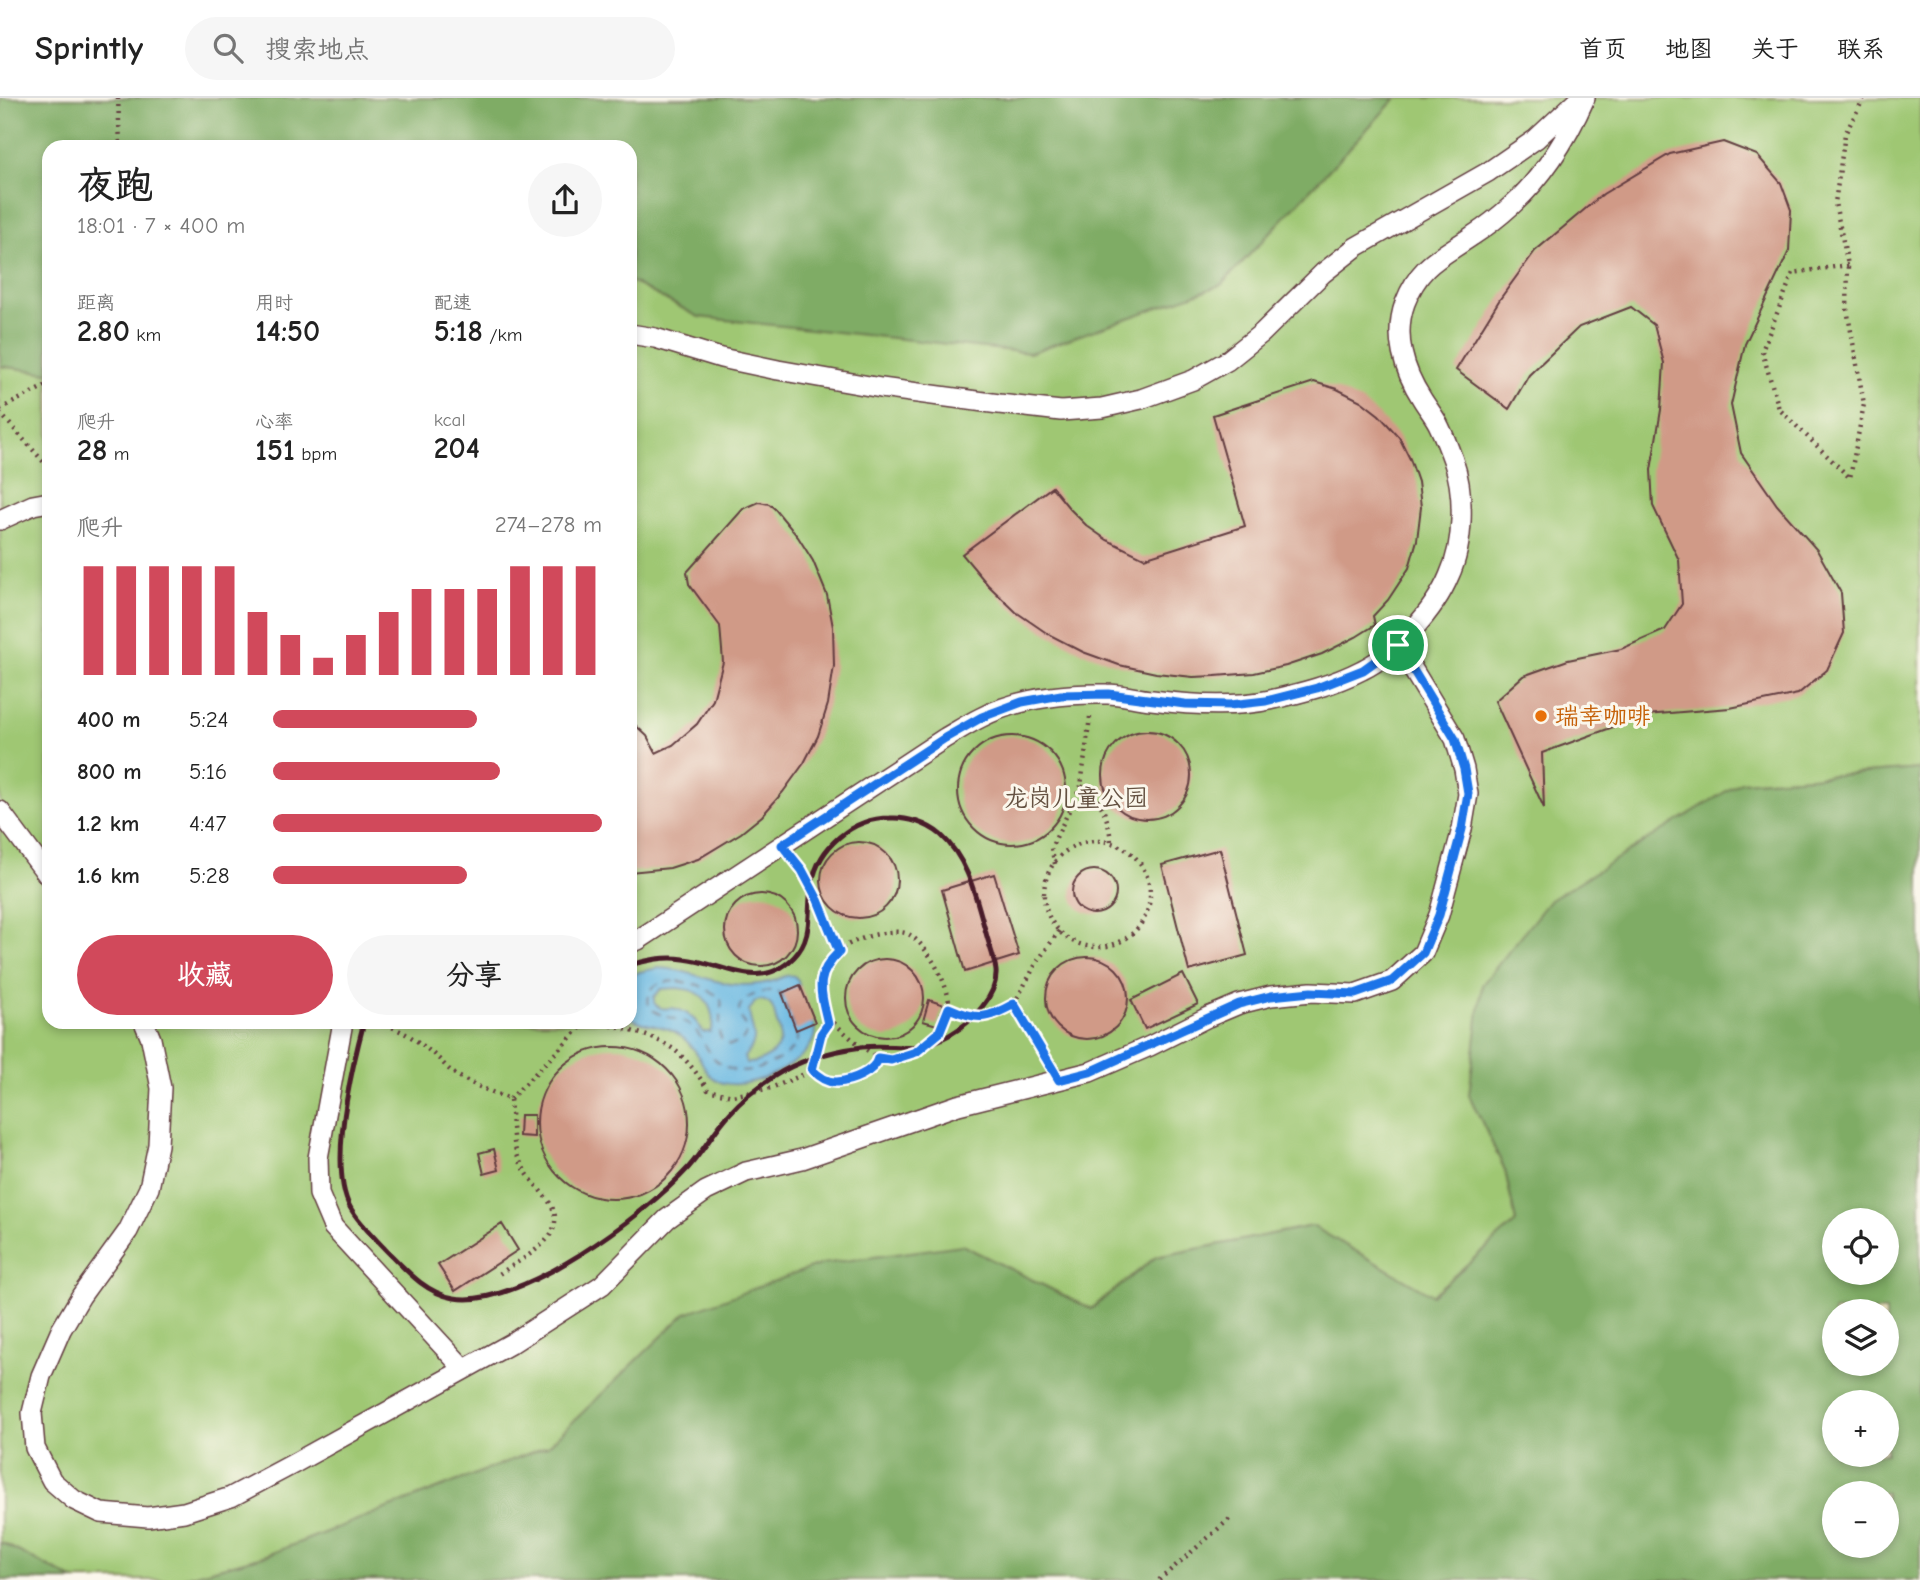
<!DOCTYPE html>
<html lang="zh">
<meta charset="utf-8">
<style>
:root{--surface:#fff;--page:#f6f6f6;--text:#222;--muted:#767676;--line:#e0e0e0;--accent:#d1495b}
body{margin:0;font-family:"Comic Neue","LXGW WenKai TC",sans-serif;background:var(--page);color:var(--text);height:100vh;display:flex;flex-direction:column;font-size:26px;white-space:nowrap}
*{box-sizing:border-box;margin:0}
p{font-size:23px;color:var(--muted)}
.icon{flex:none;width:38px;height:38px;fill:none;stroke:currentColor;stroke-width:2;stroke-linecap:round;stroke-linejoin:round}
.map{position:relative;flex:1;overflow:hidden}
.sheet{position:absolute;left:42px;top:42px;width:595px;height:889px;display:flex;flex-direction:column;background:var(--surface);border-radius:21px;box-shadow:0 4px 10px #0003}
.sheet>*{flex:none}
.controls{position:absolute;left:1822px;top:1110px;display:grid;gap:14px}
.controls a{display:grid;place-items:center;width:77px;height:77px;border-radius:50%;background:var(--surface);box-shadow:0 4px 10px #0003;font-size:35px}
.pin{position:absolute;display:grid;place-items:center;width:60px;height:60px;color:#fff;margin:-30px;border:4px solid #fff;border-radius:50%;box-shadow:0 2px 7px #0007}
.round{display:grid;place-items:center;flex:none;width:74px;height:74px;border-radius:37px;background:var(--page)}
.headline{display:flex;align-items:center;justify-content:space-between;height:119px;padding:0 35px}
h1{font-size:38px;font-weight:800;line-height:52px}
.metrics{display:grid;grid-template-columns:repeat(3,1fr);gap:10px;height:119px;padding:7px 35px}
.metrics div{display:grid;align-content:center}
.metrics b{font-size:30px;font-weight:800}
.metrics small{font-size:19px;font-weight:400}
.metrics p{font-size:19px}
.chart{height:196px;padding:14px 35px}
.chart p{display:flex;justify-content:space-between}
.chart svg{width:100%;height:126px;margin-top:7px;stroke:var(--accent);stroke-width:6}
.cta{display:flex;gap:14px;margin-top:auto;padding:14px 35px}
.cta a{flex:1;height:80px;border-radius:42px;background:var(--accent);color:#fff;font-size:28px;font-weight:800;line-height:80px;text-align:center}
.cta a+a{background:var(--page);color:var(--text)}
ul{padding:0 35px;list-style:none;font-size:23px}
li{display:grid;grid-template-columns:112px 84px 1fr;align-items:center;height:52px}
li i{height:18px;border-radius:9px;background:var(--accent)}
header{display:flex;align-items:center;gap:42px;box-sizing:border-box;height:98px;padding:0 35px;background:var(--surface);border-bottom:2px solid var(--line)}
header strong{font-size:33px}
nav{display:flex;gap:38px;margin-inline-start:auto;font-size:24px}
.search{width:490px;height:63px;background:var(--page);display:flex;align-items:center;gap:18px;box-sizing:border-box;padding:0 24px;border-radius:38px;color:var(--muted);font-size:26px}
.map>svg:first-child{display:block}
</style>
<header>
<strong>Sprintly</strong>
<div class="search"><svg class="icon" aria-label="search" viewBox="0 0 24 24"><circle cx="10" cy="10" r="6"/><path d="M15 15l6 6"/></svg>搜索地点</div>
<nav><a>首页</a><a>地图</a><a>关于</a><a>联系</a></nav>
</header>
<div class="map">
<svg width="1920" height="1482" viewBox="0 0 1920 1482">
<rect width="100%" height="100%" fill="#fbf7ec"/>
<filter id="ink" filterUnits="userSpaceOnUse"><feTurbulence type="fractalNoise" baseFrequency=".0143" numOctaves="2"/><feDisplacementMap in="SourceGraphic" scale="14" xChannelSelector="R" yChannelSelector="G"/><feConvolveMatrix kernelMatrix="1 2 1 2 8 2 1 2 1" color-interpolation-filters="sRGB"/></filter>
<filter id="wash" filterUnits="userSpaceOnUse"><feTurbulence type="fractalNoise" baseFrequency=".00686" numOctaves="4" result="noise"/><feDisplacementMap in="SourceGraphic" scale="28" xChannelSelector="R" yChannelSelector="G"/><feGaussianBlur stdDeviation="1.57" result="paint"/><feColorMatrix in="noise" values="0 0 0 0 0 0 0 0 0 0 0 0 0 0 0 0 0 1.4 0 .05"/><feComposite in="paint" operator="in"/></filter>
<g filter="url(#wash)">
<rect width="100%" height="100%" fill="#e7dfb9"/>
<!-- green -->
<path fill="#9fc773" stroke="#74734f" stroke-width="2" d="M1396 0H1920V671L1741 684 1469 997 1505 1072 1516 1124 1432 1197 1312 1128 1156 1159 1091 1211 962 1147 686 1215 548 1348 267 1457 174 1482H74L0 1444V268L49 275V924H630V183L699 219 1221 187Z"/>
<!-- forest -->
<path fill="#7fac65" stroke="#646648" stroke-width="2" fill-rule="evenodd" d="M0 0H1396L1221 187 1030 255 699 219 630 183V49H49V275L0 268Z
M1920 671V1482H174L267 1457 548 1348 686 1215 822 1166 962 1147 1091 1211 1156 1159 1312 1128 1432 1197 1516 1124 1505 1072 1469 997 1482 887 1550 802 1741 684ZM1834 1122H1886V1174H1834ZM1834 1213H1886V1265H1834ZM1834 1304H1886V1356H1834ZM1834 1395H1886V1447H1834Z
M0 1444 74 1482H0Z"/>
<!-- water -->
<path fill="#67b8e2" stroke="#586c86" stroke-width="2" fill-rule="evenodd" d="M658 870C687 870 711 886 740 887 751 887 763 886 773 883 781 880 786 876 794 878L798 882C800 897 815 919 815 933 815 965 741 998 716 982 707 977 705 970 700 961 695 951 685 940 675 934 661 926 643 929 630 919V880L639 874ZM677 890C683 891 690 891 695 894 709 900 717 921 710 934H703C697 922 685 911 671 910 666 910 663 912 659 909 653 906 654 904 654 899L661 891ZM759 902C772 903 774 911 776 922 777 927 781 933 780 939 780 955 760 966 746 965L744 959C762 939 751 935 749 913L755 904Z"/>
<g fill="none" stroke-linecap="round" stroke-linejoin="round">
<!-- ferry -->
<path stroke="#54556b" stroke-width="2" stroke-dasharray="9 7" stroke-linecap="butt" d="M678 883 699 887 720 899C727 916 708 939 730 947L740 945C744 941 748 935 746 929 744 923 739 920 739 913 739 898 764 893 776 892L780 896C784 907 798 930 797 941 797 956 763 970 750 973 742 975 731 972 724 968 707 960 705 939 690 927 677 917 640 920 650 895 654 883 667 884 678 883Z"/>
</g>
<g id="blocks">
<!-- building -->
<path fill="#d09a87" d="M1723 44 1757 57 1781 85 1791 112 1789 153 1745 246 1731 307 1741 355 1777 407 1817 452 1841 495 1844 535 1827 572 1798 596 1730 610 1646 617 1542 655 1544 710 1495 603 1523 578 1568 562 1621 551 1665 532 1682 506 1679 462 1653 408 1651 372 1661 312 1664 265 1654 227 1631 209 1579 229 1529 277 1509 311 1456 272 1500 201 1535 153 1603 96 1670 56Z
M1314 284 1337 291 1361 303 1379 317 1399 339 1410 361 1418 384 1421 409 1417 442 1409 470 1388 502 1373 518 1375 527 1356 539 1322 556 1286 568 1254 575 1215 578 1193 579 1156 575 1119 567 1083 554 1048 536 1016 514 988 487 962 456 1052 389 1069 410 1087 428 1107 442 1144 460 1245 428 1213 317Z
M759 404 769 406 775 411 798 439 813 463 827 497 833 529 834 568 828 606 818 638 804 665 783 694 762 718 741 735 698 761 670 770 630 774V622L647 638 656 655 673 647 697 626 713 602 723 564 720 528 689 486 687 474 743 411Z
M1103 677a44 44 0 1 1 88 0a44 44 0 1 1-88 0Z
M958 692a54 54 0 1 1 108 0a54 54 0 1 1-108 0Z
M821 782a38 38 0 1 1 76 0a38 38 0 1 1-76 0Z
M1220 751 1247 857 1189 873 1162 767Z
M1072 794a22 22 0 1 1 44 0a22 22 0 1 1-44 0Z
M994 776 1019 857 965 874 942 792Z
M725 832a36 36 0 1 1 72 0a36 36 0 1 1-72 0Z
M1046 900a41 41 0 1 1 82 0a41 41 0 1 1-82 0Z
M846 900a39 39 0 1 1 78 0a39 39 0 1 1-78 0Z
M1183 876 1198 906 1145 931 1131 902Z
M800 887 815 924 796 932 782 895Z
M929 902 944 907 937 927 923 923Z
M537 1025a76 76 0 1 1 152 0a76 76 0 1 1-152 0Z
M520 1017H534V1039L519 1038Z
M494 1051 499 1072 484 1076 479 1055Z
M502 1126 518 1152 455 1193 438 1167Z"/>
</g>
</g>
<g filter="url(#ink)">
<use href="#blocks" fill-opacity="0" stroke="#623c40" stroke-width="2"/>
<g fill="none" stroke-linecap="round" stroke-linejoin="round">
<!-- lane casing -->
<g stroke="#623c40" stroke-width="22">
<path id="lane" d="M630 236 655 240 721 260 778 272 881 290 999 306 1061 313 1102 310 1141 301 1193 282 1227 263 1262 235 1323 175 1356 149 1488 74 1536 41 1580 0
M0 422 33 407 49 404
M0 713 49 779
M630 845 638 842 945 640C957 633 968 626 980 620 1018 600 1064 595 1107 596 1122 596 1137 601 1152 602 1190 607 1232 610 1270 602 1301 595 1333 587 1362 572 1395 556 1435 512 1449 478 1464 446 1465 395 1453 362 1449 351 1445 340 1440 330 1436 320 1428 311 1422 301 1404 273 1393 238 1405 205 1420 166 1440 160 1472 138 1486 129 1500 118 1512 107 1544 78 1568 39 1585 0
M144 924 151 941 161 990 158 1047 149 1090 128 1133 81 1198 61 1232 41 1278 32 1315 35 1350 52 1383 74 1402 101 1415 148 1419 184 1414 231 1399 293 1366 512 1245 602 1187 667 1121 706 1093 746 1074 802 1061 958 1007 1090 974 1150 948 1208 919 1239 906 1271 898 1311 894 1355 896 1392 883 1423 855 1439 817 1462 731 1468 696 1464 671 1455 641 1398 547
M343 924 318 1060 319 1096 333 1129 464 1271"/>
</g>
<!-- path -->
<path stroke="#623c40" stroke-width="4.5" stroke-dasharray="2 5" stroke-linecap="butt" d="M118 0 120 46 123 49
M1848 167 1793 175 1762 253 1779 311 1850 380 1864 306 1847 211 1848 167 1835 105 1845 36 1864 0
M0 311 49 286
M0 315 49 370
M1090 619 1081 688C1102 698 1109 723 1111 744
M1044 796a53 53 0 1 1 106 0a53 53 0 1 1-106 0Z
M1055 766 1051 750 1081 688
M797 767 818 802 839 854
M1014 906 1046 959
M949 910 964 917 990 919 1014 906 1037 864 1059 833
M372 924C401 929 417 942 439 961 444 966 449 972 455 976 472 987 492 994 510 1001 512 1021 511 1043 519 1061 525 1076 537 1088 547 1101 575 1137 524 1159 499 1176
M598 924C623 931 655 937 676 953 689 964 699 978 708 992L732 998 771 990 812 973
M834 925 853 942 878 960C875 974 851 983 837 984 827 985 819 979 812 973L821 936 828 926Z
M828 926C824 910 818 894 822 879 824 868 835 856 844 849 857 840 896 828 910 837 928 848 951 890 949 910 947 922 939 935 931 942 915 955 899 964 878 960
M510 1001 586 924
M1159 1482 1233 1418"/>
<!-- lane -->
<use href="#lane" stroke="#fff" stroke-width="19"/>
<!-- rail -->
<path stroke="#4a1f2b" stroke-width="5" d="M364 924C352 969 328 1067 350 1109 358 1124 373 1138 385 1151 405 1171 425 1195 454 1200 520 1211 645 1117 688 1070 704 1052 715 1031 731 1014 743 1000 758 989 773 979 799 962 831 953 862 949 877 947 893 949 909 949 937 948 965 931 982 909 990 899 997 886 996 873 995 861 989 847 986 835 976 801 969 762 941 737 927 725 907 719 890 720 852 720 819 749 812 785 806 811 815 838 794 859 759 895 724 865 684 861 665 858 648 862 630 867"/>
</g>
</g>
<g fill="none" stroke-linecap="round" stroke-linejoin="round" filter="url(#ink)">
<!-- route casing -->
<g stroke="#fff" stroke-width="14">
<path id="route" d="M1398 547 1455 641 1464 671 1468 695 1462 731 1439 817 1423 855 1392 883 1355 896 1311 894 1271 898 1239 906 1090 974 1059 982 1014 906C987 921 978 923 949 910L939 935 916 954 891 962 878 960C875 974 851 983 837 984 827 985 819 979 812 972L821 936 828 926C821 894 813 879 839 854L818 802 802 772 782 747 945 640 982 619 1022 604 1061 597 1109 596 1185 606 1230 607 1266 603 1317 590 1363 572Z"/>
</g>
<!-- route -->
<use href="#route" stroke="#1a73e8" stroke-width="9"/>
</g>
<!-- markers -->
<circle fill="#e8710a" stroke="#fbf7ec" stroke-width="2.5" cx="1541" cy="618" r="7"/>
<g text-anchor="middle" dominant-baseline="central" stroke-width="6" stroke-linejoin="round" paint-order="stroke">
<!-- food labels -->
<g font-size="24" fill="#c56008" stroke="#fbf7ec" text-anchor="start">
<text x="1555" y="618">瑞幸咖啡</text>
</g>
<!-- park labels -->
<g font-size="24" fill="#645141" stroke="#fbf7ec">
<text x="1076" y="700">龙岗儿童公园</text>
</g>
</g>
</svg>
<div class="controls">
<a><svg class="icon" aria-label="locate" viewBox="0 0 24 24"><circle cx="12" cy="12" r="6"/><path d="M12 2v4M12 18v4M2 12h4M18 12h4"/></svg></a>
<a><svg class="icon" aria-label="layers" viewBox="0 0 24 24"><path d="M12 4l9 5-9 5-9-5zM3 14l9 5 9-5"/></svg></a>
<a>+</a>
<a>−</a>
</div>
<div class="pin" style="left:1398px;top:547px;background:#1e9e55"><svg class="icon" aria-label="arrive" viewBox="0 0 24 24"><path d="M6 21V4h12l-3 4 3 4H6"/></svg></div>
<section class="sheet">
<div class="headline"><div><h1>夜跑</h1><p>18:01 · 7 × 400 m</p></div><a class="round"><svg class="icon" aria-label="share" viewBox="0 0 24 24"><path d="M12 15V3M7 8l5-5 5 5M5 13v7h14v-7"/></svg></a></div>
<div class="metrics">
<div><p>距离</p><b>2.80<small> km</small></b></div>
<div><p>用时</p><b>14:50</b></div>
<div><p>配速</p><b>5:18<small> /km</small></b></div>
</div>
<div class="metrics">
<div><p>爬升</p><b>28<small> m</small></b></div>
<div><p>心率</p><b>151<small> bpm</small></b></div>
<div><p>kcal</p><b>204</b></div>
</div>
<div class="chart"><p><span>爬升</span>274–278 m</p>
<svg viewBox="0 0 160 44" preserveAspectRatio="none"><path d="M5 44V6M15 44V6M25 44V6M35 44V6M45 44V6M55 44V22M65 44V30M75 44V38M85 44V30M95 44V22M105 44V14M115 44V14M125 44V14M135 44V6M145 44V6M155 44V6"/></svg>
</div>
<ul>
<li><b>400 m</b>5:24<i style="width:62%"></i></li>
<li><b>800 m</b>5:16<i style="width:69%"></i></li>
<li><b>1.2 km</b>4:47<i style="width:100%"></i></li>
<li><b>1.6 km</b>5:28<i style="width:59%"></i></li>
</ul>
<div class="cta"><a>收藏</a><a>分享</a></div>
</section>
</div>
